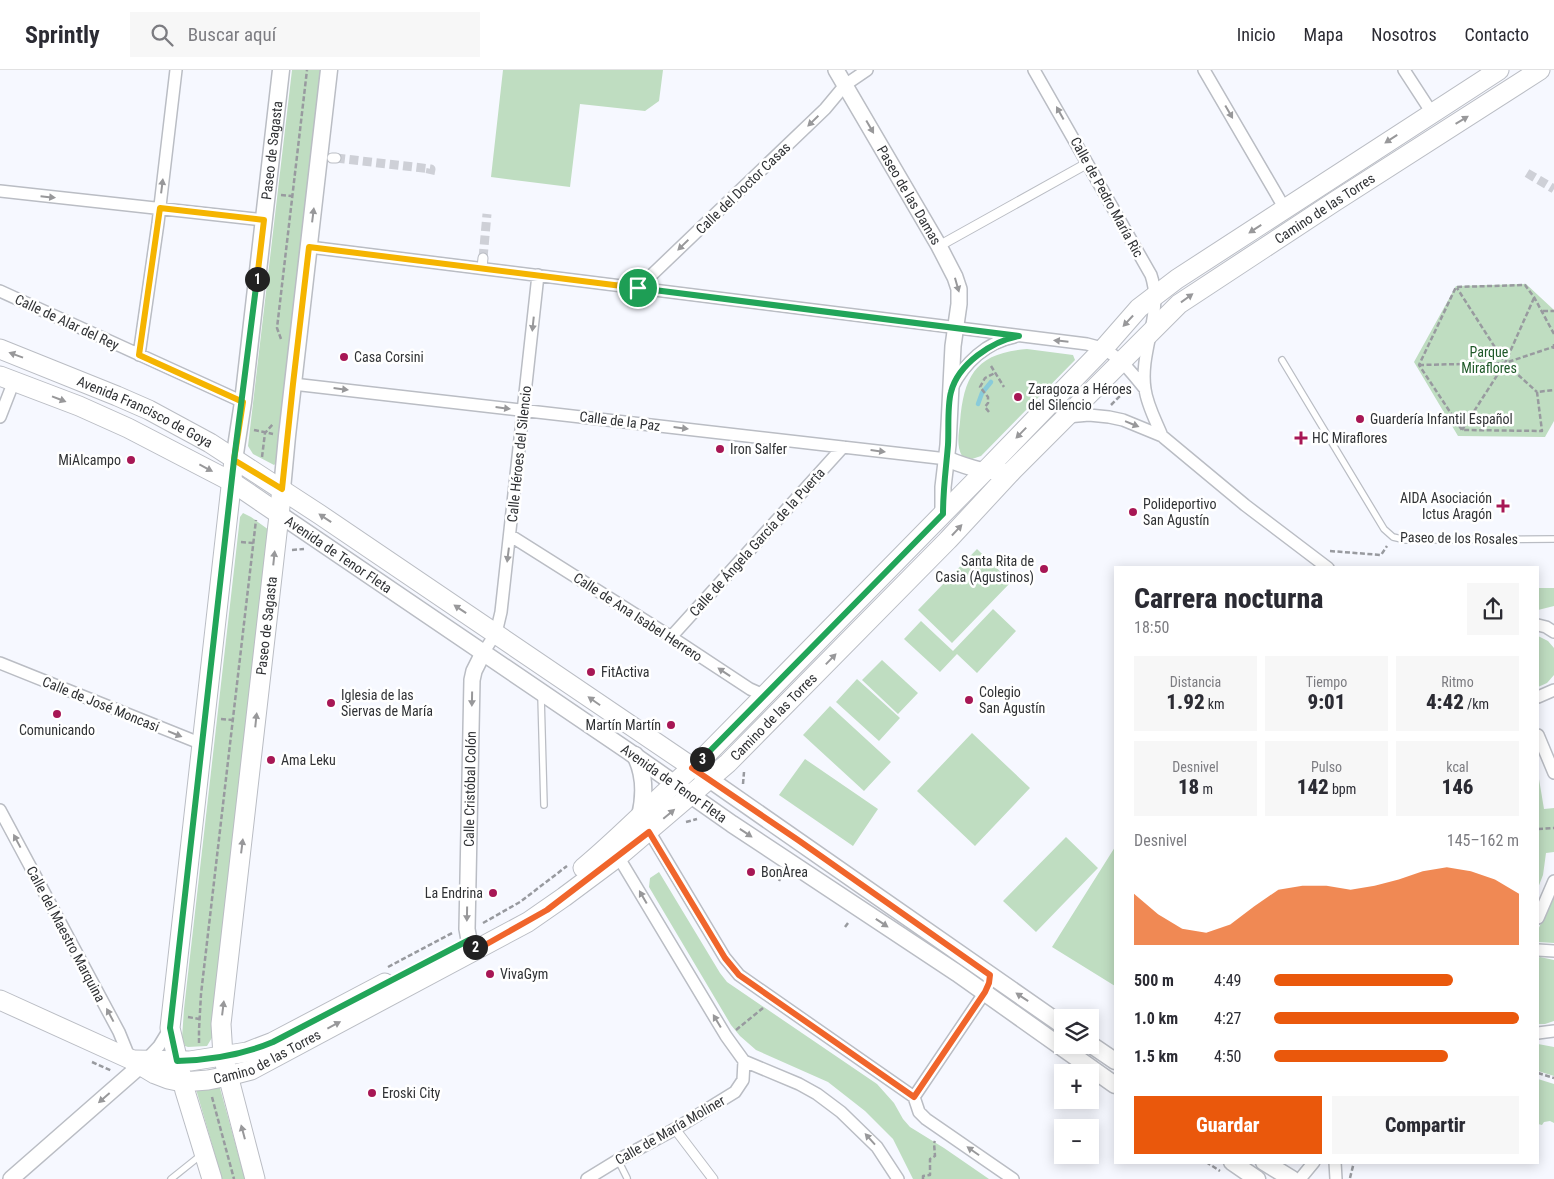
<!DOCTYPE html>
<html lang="es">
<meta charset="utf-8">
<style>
:root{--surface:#fff;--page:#f7f7f7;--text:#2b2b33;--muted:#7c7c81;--line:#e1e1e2;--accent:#ea580c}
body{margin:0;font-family:"Roboto Condensed",sans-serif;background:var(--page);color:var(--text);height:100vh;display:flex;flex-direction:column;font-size:19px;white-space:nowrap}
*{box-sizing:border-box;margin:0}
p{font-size:16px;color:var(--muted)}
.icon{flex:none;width:28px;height:28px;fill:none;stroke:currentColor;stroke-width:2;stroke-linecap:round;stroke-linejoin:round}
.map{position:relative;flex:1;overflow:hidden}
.panel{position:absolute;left:1114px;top:496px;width:425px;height:598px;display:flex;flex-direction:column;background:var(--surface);border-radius:0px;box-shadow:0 2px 12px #0003}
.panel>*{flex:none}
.tools{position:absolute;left:1054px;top:939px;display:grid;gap:10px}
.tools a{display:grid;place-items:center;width:45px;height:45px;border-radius:0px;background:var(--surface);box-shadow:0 2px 12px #0003;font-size:25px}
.pin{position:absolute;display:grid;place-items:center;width:42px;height:42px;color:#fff;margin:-21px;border:2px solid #fff;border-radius:50%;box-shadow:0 1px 5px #0007}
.km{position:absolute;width:25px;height:25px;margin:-12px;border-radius:50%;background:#222;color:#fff;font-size:14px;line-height:25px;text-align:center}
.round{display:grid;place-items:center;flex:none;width:52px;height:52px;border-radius:0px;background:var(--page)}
.summary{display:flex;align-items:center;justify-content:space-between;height:85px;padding:0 20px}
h1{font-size:28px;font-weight:800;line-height:38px}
.metrics{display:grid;grid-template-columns:repeat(3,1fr);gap:8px;height:85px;padding:5px 20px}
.metrics div{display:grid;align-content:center;border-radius:0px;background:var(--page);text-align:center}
.metrics b{font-size:21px;font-weight:800}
.metrics small{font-size:14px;font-weight:400}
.metrics p{font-size:14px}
.chart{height:140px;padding:10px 20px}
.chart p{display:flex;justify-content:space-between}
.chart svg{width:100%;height:90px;margin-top:5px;fill:var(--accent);opacity:.7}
.action{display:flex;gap:10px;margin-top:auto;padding:10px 20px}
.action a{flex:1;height:58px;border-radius:0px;background:var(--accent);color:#fff;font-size:20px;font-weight:800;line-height:58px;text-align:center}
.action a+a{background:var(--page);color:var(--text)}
ul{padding:0 20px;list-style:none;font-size:16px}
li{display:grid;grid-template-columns:80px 60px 1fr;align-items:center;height:38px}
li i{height:12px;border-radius:6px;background:var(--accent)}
header{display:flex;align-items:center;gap:30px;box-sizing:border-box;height:70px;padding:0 25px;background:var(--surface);border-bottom:1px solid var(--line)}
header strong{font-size:24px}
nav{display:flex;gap:28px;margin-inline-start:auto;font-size:18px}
.search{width:350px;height:45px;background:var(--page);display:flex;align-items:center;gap:12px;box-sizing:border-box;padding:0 18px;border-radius:0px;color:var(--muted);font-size:19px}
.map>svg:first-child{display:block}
</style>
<header>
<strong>Sprintly</strong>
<div class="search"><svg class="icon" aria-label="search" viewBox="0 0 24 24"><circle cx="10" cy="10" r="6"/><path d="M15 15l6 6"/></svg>Buscar aquí</div>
<nav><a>Inicio</a><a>Mapa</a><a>Nosotros</a><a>Contacto</a></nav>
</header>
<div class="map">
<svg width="1554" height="1109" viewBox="0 0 1554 1109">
<rect width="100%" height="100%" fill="#f6f8ff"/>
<!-- green -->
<path fill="#bfddc1" d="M292 0H322L277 392 274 395 253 384 248 376Z
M503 0H663L659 31 645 41 580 34 570 117 491 107Z
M1526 214 1554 240V351L1545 367 1458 366 1414 292 1456 216Z
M1027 279 1073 285 1075 290 981 386 972 389 962 386C956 375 959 363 960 352 964 304 977 283 1027 279Z
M243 443 251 447 269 460 213 966 207 976 188 977 185 976 182 968 184 939 240 447Z
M977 479 1011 512 952 573 918 540Z
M1538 518H1554V536L1538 540Z
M993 539 1016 561 977 603 957 584 940 602 904 569 921 551 953 581Z
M1538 566 1548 571 1554 578V605L1547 613 1538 617Z
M882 590 918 623 898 644 862 610Z
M857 609 900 648 879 671 836 632Z
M830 636 891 692 864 721 803 665Z
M972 663 1030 718 975 776 917 721Z
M805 689 878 739 853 776 779 725Z
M1538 703 1544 739 1554 738V782L1546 783 1543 805 1538 818Z
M1066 767 1098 798 1036 862 1003 831Z
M1115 777V916L1052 877Z
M659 802 720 903 727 912 877 1014 894 1033 903 1049 910 1057 944 1078 989 1109H913L893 1069 865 1041 828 1012 756 980 740 966 731 955 649 817 650 808Z
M1554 824V873L1538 872V860Z
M1540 887 1554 890V951L1545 954H1538V888Z
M1538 974 1554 977V1006L1538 1001Z
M217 1007 245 1109H222L193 1009Z
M1538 1009 1554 1014V1053L1550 1051 1544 1052 1542 1055 1538 1054Z"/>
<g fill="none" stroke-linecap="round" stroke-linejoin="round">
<!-- stream -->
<path stroke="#89cbda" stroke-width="4.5" d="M978 334 982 323 991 312"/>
<!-- pedestrian-tunnel -->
<path stroke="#ced0d7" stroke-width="9" stroke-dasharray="9 4.5" stroke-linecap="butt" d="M336 88 431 99 430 104
M1527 103 1554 119
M483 188 487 144"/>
<!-- service casing -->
<g stroke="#babdc4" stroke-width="8">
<path id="service" d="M1282 290 1384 459 1393 467 1406 470 1554 469
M541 626 544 735
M618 1090 627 1108
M171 1109 201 1085"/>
</g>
<!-- pedestrian casing -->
<g stroke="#babdc4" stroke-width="11">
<path id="pedestrian" d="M332 88H336
M939 176 1088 93
M482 198 483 188
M675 1059 713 1109"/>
</g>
<!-- minor casing -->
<g stroke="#babdc4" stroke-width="14">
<path id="minor" d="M1034 0 1151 205C1164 243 1139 281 1145 319 1147 335 1156 351 1162 366
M1204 0 1285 139
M1404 0 1432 43
M0 121 264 150
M309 177 1087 274C1116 280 1127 297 1145 319
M638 218 825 39 845 15 867 0
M0 221 243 332
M139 285 158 153 176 0
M293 314 947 389
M952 318C964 293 987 272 1014 267
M0 347 14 311
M1067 347 1089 345 1109 347 1123 350 1162 366 1245 435 1328 498
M511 466 671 567 750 619 759 623H767
M1538 555 1546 557 1554 562
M671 567 843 377
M483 583 496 563 501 542 538 205
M0 593 202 674
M1538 627 1554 620
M1538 665 1554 703
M0 740 119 962 130 989
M649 761 725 888 739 905 914 1027 919 1042 926 1049 1013 1109
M616 783 726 966 744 991 799 1014 817 1024 841 1042 877 1077 898 1109
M1538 848 1554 811
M1538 880 1554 881
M1538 963 1554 961
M144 992 159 976 170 958
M914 1027 985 922 989 913 990 905
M1335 1092 1336 1109
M587 1109 618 1090 675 1059 735 1022 743 1010 744 991
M1300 1109 1314 1092"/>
</g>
<!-- tertiary casing -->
<g stroke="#babdc4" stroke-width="18">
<g id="tertiary">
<path id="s1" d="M836 0 939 176 955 207 959 219V234L953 276 948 375 943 417V444"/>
<path d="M947 389C967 397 992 406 1013 400"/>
<path id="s2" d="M478 879 469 870 467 859 472 610 474 601 483 583"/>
<path d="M11 1109 140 996"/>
</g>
</g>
<!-- secondary casing -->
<g stroke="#babdc4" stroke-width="19">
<g id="secondary">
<path id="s3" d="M234 390 243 332 281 0"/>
<path d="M282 419 287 366 329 0"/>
<path id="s4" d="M279 444 628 681 732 754 957 903 1115 1015"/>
<path d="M635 685C645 704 645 725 640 746"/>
<path d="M699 702 1062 955"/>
<path d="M1090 974 1115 991"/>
<path d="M1232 1092 1257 1109"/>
<path d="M1264 1092 1292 1109"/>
</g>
</g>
<!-- primary casing -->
<g stroke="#babdc4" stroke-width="21">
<g id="primary">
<path id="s5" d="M0 279 117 326 149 340 210 373 319 444 692 697"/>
<path d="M0 306 79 336 128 358 232 412 279 444"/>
<path d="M583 798C625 763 662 723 704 687L985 401 1104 278 1139 238 1177 209 1499 0"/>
<path id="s6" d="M0 930 130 989 155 1004 168 1009 182 1012 208 1010 228 1006 251 1000 528 852 564 827 619 786 728 693 948 470 1013 400 1179 234 1334 132 1540 0"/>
<path d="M134 990 190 991 247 982 273 972 385 913"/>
<path d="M212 1109 185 1021 170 958 234 390"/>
<path id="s7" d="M255 1109 223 986 221 954 282 419"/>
</g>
</g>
<!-- path -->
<path stroke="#989a9f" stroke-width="2.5" stroke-dasharray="5 2.5" stroke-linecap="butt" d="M281 125 292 126
M1534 228 1505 293 1553 277
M1543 241H1554
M1554 264 1534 227 1525 215 1456 217 1419 295 1462 360 1542 361 1537 322 1554 320
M281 269 277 258 307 0
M1554 274V280
M1419 295 1505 293 1457 218
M991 296 1004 317
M1111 335 1128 318
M989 342 985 337 988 333V327L980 317 985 308 995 303
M254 360 273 364
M1462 360 1505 293 1537 322
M262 387 265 363 273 354
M241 472 253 473
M292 480 304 479
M1330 481 1381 485 1387 476
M221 649 233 650
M743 714 744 702
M686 752 697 749
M1538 759 1554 758
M779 811 781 807
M483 853 520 832 567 796
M845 857 848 853
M388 897 454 862
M188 947 199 949
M736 960 763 938
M199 973V960L201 924 256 450
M92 992 112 1001
M1538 1003 1554 1008
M212 1027 234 1109
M1206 1092 1220 1101
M1350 1108 1354 1092
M923 1109V1106L930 1105V1089L935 1086 934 1073 935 1071"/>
<!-- service -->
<use href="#service" stroke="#fff" stroke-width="5.5"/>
<!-- pedestrian -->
<use href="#pedestrian" stroke="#fff" stroke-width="9"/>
<!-- minor -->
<use href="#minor" stroke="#fff" stroke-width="11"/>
<!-- tertiary -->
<use href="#tertiary" stroke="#fff" stroke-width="15"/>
<!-- secondary -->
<use href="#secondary" stroke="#fff" stroke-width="16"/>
<!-- primary -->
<use href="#primary" stroke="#fff" stroke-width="19"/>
</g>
<!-- one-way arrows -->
<defs><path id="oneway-solid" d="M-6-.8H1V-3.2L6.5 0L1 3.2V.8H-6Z" transform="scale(1.25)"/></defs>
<g fill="#98989a">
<use href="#oneway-solid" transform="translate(1229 42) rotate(60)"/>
<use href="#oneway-solid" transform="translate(1060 43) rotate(-119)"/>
<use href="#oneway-solid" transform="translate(1462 50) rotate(-31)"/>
<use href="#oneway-solid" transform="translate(813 51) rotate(136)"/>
<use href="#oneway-solid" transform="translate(870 57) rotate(60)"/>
<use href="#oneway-solid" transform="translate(1391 69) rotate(147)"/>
<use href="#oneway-solid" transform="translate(162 116) rotate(-83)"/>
<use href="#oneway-solid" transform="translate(48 127) rotate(6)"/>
<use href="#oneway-solid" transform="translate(313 145) rotate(-83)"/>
<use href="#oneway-solid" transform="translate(1255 159) rotate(147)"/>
<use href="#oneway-solid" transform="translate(683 175) rotate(136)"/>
<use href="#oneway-solid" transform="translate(957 215) rotate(74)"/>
<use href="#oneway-solid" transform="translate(1187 228) rotate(-36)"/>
<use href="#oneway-solid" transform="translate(1128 251) rotate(133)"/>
<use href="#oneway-solid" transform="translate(533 254) rotate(96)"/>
<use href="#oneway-solid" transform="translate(1061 271) rotate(-174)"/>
<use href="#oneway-solid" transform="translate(16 285) rotate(-160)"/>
<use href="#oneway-solid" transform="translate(341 319) rotate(7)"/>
<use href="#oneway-solid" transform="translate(59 329) rotate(21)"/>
<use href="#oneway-solid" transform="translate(503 338) rotate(7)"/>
<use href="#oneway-solid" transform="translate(1132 354) rotate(22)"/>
<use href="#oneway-solid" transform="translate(681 358) rotate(7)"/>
<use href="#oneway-solid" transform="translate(1021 363) rotate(134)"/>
<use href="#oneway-solid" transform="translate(878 381) rotate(7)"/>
<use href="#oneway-solid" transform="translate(206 398) rotate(28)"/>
<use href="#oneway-solid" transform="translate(325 448) rotate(-146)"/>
<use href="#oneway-solid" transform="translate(957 460) rotate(-47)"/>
<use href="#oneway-solid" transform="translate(508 485) rotate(97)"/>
<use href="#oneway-solid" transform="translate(274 488) rotate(-84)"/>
<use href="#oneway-solid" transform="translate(460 539) rotate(-146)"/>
<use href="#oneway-solid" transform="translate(831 589) rotate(-46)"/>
<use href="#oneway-solid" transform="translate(724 602) rotate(-146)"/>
<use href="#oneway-solid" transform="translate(472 629) rotate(91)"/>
<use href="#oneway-solid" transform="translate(594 631) rotate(-145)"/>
<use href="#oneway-solid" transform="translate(256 650) rotate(-84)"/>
<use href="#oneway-solid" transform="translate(175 664) rotate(22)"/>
<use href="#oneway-solid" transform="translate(669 744) rotate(-40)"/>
<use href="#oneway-solid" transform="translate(746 763) rotate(34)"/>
<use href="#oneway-solid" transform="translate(17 771) rotate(-118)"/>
<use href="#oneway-solid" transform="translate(242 776) rotate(-83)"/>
<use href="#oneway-solid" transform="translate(643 827) rotate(-120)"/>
<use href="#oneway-solid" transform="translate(467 844) rotate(91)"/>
<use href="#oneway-solid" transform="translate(882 853) rotate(34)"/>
<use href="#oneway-solid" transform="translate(1022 927) rotate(-146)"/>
<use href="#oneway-solid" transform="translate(223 938) rotate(-83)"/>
<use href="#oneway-solid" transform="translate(110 945) rotate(-118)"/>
<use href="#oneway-solid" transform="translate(717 951) rotate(-121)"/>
<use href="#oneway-solid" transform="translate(334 955) rotate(-28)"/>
<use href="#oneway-solid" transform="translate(104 1028) rotate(139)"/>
<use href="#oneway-solid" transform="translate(243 1062) rotate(-105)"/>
<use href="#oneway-solid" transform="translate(870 1069) rotate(-132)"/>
<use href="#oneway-solid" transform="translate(973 1081) rotate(-145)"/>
</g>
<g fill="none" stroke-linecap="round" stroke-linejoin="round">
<!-- split-1 casing -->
<g stroke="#fff" stroke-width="10">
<path id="split-1" d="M257 209 264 150 160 138 139 285 243 332 234 390 282 419 293 314 309 177 638 218"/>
</g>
<!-- split-2 casing -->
<g stroke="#fff" stroke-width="10">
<path id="split-2" d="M257 209 234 390 170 958 177 991C210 990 242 985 273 972L469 870 475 877"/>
</g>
<!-- split-3 casing -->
<g stroke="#fff" stroke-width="10">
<path id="split-3" d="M475 877 478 879 547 840 649 762 725 888 739 905 914 1027 985 922 989 913 990 905 798 770 692 698 702 689"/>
</g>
<!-- split-4 casing -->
<g stroke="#fff" stroke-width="10">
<path id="split-4" d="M638 218 1019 266C992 271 958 294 951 322 947 336 949 360 948 375 946 399 943 419 943 444L702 689"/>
</g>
<!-- split-1 -->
<use href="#split-1" stroke="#f5b400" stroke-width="6"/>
<!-- split-2 -->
<use href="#split-2" stroke="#22a559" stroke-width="6"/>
<!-- split-3 -->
<use href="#split-3" stroke="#f0652b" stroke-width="6"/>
<!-- split-4 -->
<use href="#split-4" stroke="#22a559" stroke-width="6"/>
</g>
<!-- markers -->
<g fill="#a71755" stroke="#fff" stroke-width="2">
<circle cx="344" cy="287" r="5"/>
<circle cx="1018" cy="327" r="5"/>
<circle cx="1360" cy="349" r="5"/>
<path d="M1298.5 360.5h5v5h5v5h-5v5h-5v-5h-5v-5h5z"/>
<circle cx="720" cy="379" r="5"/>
<circle cx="131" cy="390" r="5"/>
<path d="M1500.5 428.5h5v5h5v5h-5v5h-5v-5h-5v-5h5z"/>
<circle cx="1133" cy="442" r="5"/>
<circle cx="1044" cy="499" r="5"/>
<circle cx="591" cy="602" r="5"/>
<circle cx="969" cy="630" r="5"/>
<circle cx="331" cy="633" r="5"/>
<circle cx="57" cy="644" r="5"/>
<circle cx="671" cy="655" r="5"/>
<circle cx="271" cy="690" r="5"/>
<circle cx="751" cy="802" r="5"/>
<circle cx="493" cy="823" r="5"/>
<circle cx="490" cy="904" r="5"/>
<circle cx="372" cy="1023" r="5"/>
</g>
<g text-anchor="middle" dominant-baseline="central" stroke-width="5" stroke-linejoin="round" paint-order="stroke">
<!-- street labels -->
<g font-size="14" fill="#303235" stroke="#fff">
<text stroke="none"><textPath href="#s3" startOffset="312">Paseo de Sagasta</textPath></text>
<text transform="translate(743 118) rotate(-44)">Calle del Doctor Casas</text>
<text stroke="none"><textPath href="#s1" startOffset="145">Paseo de las Damas</textPath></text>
<text transform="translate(1107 127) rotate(61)">Calle de Pedro María Ric</text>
<text stroke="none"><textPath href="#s6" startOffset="1658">Camino de las Torres</textPath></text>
<text transform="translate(67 252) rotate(25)">Calle de Alar del Rey</text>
<text stroke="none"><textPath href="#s5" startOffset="158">Avenida Francisco de Goya</textPath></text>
<text transform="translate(620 351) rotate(7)">Calle de la Paz</text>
<text transform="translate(519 384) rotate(-84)">Calle Héroes del Silencio</text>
<text transform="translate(1459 468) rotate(1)">Paseo de los Rosales</text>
<text transform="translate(757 472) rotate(-48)">Calle de Ángela García de la Puerta</text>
<text stroke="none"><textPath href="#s4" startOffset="72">Avenida de Tenor Fleta</textPath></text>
<text transform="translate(638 547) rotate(33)">Calle de Ana Isabel Herrero</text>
<text stroke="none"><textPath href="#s7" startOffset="560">Paseo de Sagasta</textPath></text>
<text transform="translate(101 634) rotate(22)">Calle de José Moncasi</text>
<text stroke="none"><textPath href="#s6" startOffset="905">Camino de las Torres</textPath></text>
<text stroke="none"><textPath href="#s4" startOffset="478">Avenida de Tenor Fleta</textPath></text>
<text stroke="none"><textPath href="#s2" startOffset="164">Calle Cristóbal Colón</textPath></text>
<text transform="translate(66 864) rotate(62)">Calle del Maestro Marquina</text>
<text stroke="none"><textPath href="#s6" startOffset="290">Camino de las Torres</textPath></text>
<text transform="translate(670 1060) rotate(-30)">Calle de María Moliner</text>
</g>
<!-- park labels -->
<g font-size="14" fill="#1f5929" stroke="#fff">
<text x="1489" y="282">Parque<tspan x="1489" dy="16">Miraflores</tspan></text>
</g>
<!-- poi labels -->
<g font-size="14" fill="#303235" stroke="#fff" text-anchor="start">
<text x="354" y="287">Casa Corsini</text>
<text x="1028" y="319">Zaragoza a Héroes<tspan x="1028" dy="16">del Silencio</tspan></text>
<text x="1370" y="349">Guardería Infantil Español</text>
<text x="1312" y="368">HC Miraflores</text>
<text x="730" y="379">Iron Salfer</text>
<text x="121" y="390" text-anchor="end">MiAlcampo</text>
<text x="1492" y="428" text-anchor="end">AIDA Asociación<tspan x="1492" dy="16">Ictus Aragón</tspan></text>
<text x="1143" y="434">Polideportivo<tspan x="1143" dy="16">San Agustín</tspan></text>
<text x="1034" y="491" text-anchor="end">Santa Rita de<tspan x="1034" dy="16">Casia (Agustinos)</tspan></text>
<text x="601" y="602">FitActiva</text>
<text x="979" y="622">Colegio<tspan x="979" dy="16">San Agustín</tspan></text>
<text x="341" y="625">Iglesia de las<tspan x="341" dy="16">Siervas de María</tspan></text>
<text x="661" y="655" text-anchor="end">Martín Martín</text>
<text x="57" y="660" text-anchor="middle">Comunicando</text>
<text x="281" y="690">Ama Leku</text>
<text x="761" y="802">BonÀrea</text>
<text x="483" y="823" text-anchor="end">La Endrina</text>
<text x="500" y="904">VivaGym</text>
<text x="382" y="1023">Eroski City</text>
</g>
</g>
</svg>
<div class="tools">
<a><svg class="icon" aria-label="layers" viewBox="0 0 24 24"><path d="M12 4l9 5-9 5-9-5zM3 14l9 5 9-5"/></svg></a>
<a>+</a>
<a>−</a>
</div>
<div class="pin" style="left:638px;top:218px;background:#1e9e55"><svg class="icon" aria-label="arrive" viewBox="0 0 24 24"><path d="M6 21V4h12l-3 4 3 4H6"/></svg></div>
<b class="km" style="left:257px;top:209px">1</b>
<b class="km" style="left:475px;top:877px">2</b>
<b class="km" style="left:702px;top:689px">3</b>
<section class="panel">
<div class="summary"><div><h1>Carrera nocturna</h1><p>18:50</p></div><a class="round"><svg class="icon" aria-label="share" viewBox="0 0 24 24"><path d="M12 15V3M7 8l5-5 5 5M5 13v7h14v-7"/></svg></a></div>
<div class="metrics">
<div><p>Distancia</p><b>1.92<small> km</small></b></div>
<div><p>Tiempo</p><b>9:01</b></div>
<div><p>Ritmo</p><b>4:42<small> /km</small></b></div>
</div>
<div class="metrics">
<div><p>Desnivel</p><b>18<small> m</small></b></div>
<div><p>Pulso</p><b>142<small> bpm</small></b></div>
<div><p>kcal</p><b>146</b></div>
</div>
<div class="chart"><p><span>Desnivel</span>145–162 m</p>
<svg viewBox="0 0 160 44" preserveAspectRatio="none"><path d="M0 44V19L10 29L20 36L30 38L40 34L50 25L60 17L70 15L80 15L90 17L100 15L110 12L120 8L130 6L140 8L150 12L160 19V44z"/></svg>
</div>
<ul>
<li><b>500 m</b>4:49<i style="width:73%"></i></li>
<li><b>1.0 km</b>4:27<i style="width:100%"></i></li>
<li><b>1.5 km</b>4:50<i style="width:71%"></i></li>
</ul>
<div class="action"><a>Guardar</a><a>Compartir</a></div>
</section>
</div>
